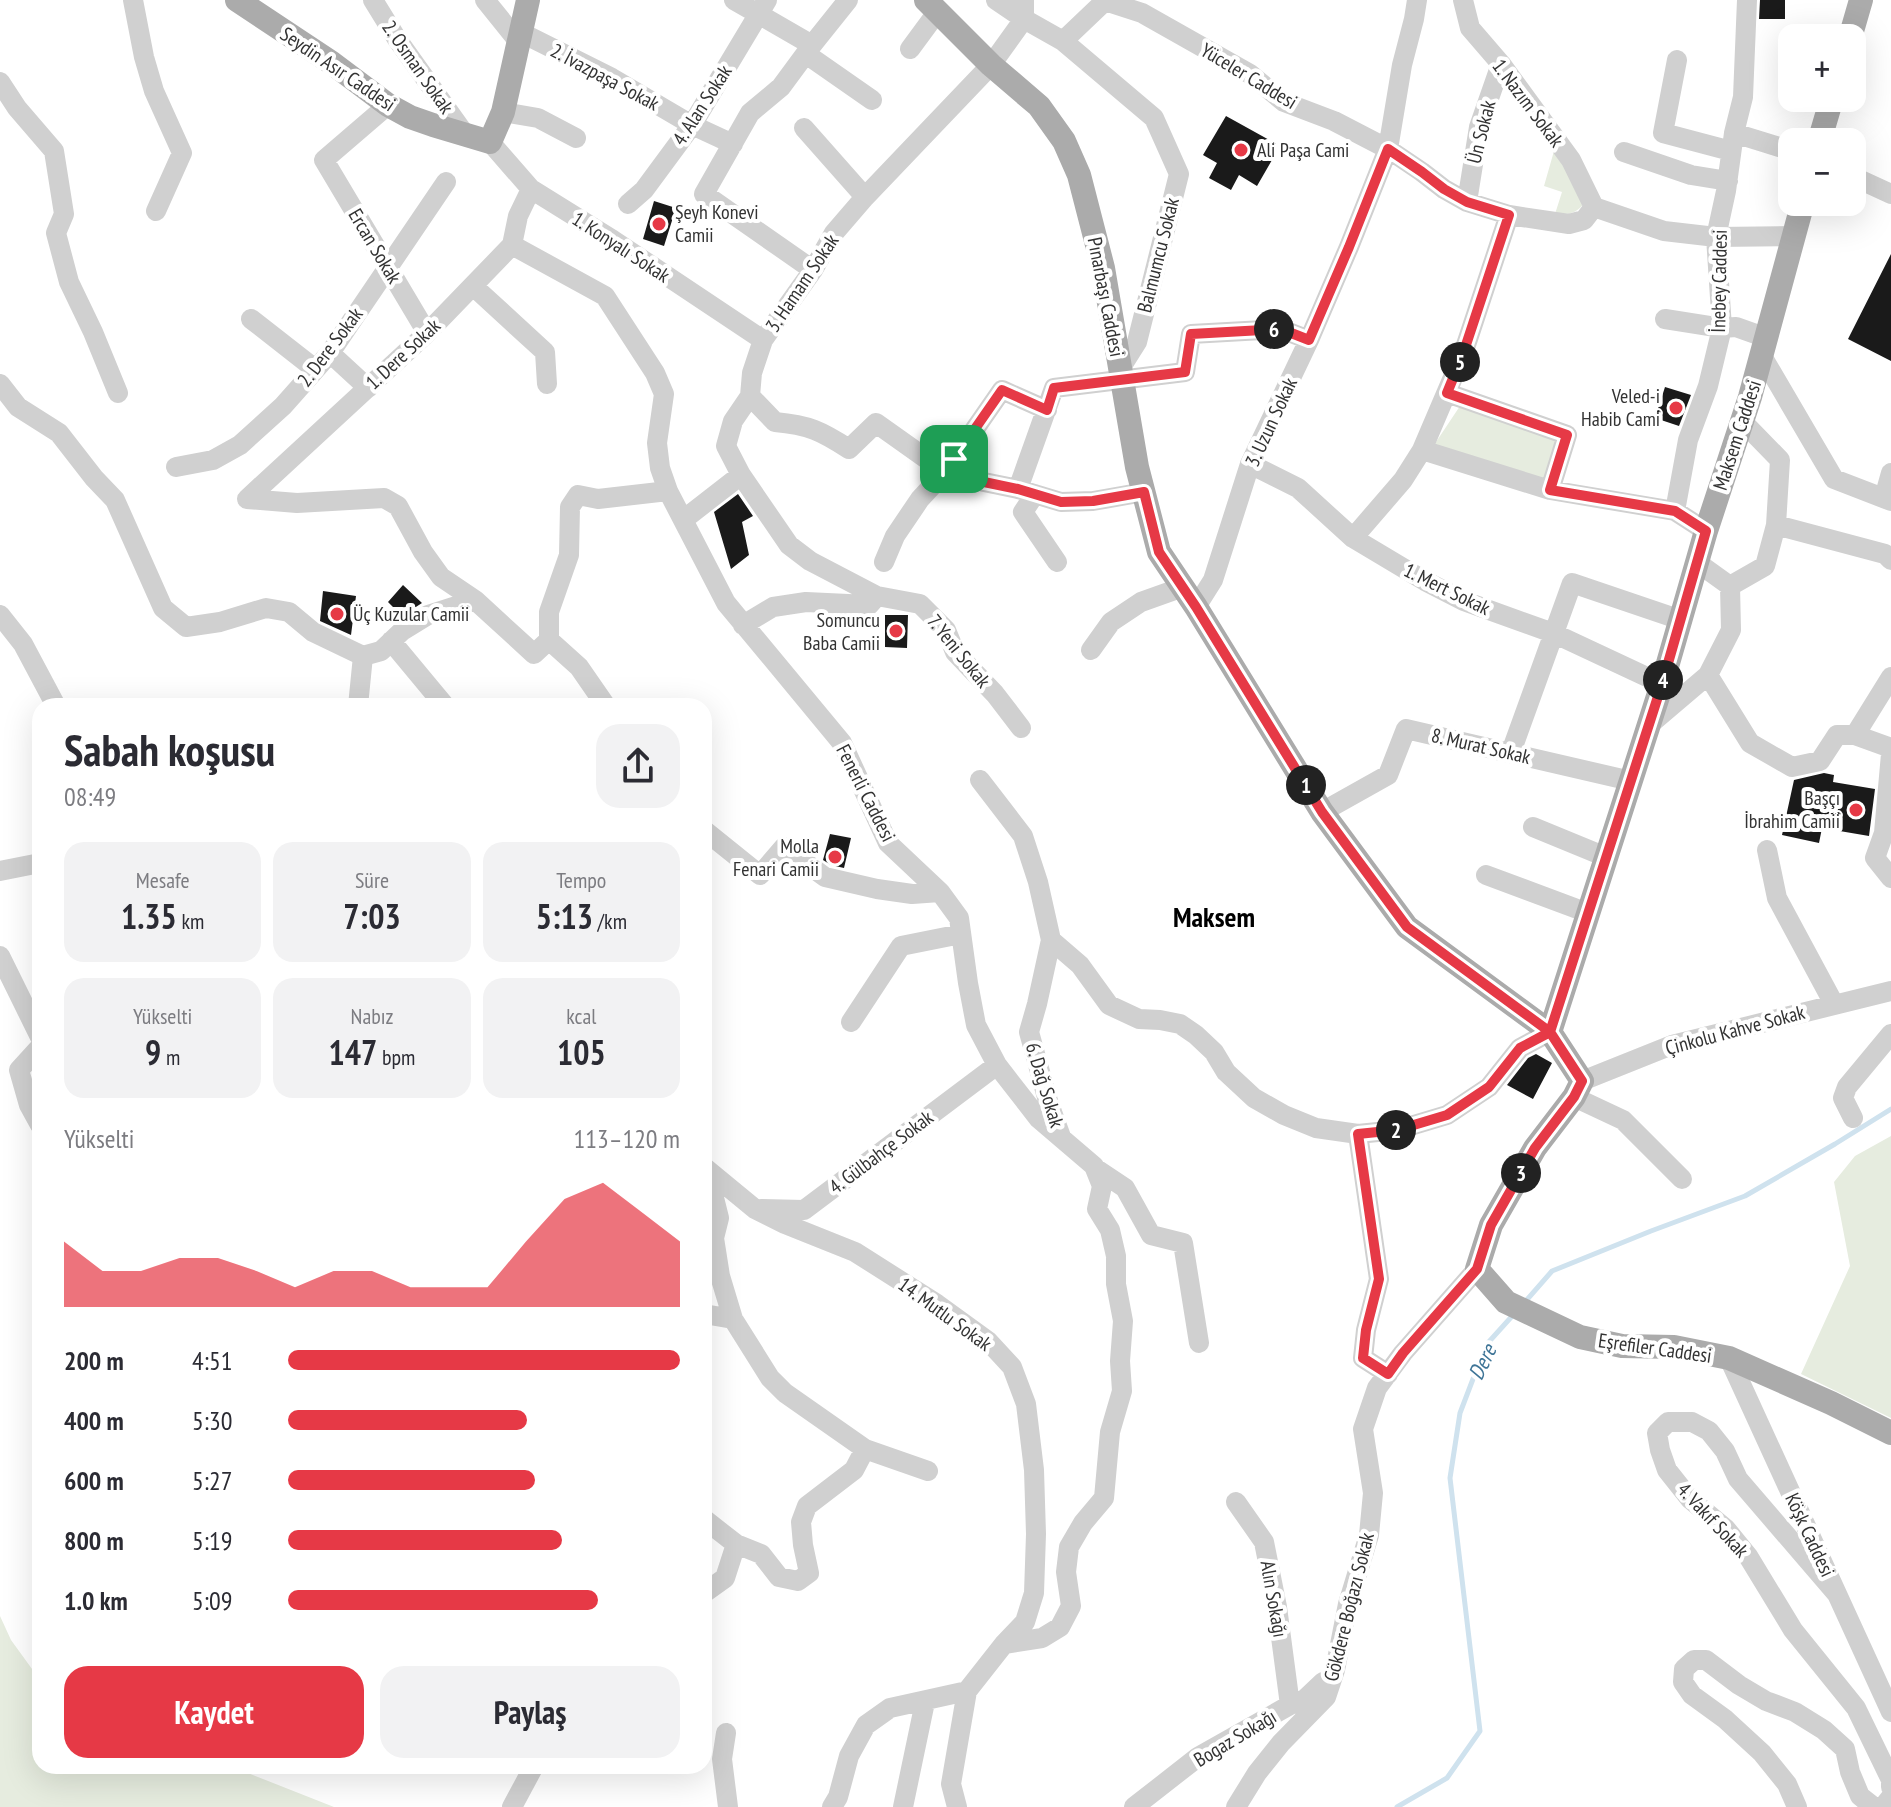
<!DOCTYPE html>
<html lang="tr">
<meta charset="utf-8">
<style>
:root{--surface:#fff;--page:#f2f2f3;--text:#2b2b33;--muted:#7c7c81;--accent:#e63946}
body{margin:0;font-family:"PT Sans Narrow",sans-serif;background:var(--page);color:var(--text);height:100vh;display:flex;flex-direction:column;font-size:30px;white-space:nowrap}
*{box-sizing:border-box;margin:0}
p{font-size:26px;color:var(--muted)}
.icon{flex:none;width:44px;height:44px;fill:none;stroke:currentColor;stroke-width:2;stroke-linecap:round;stroke-linejoin:round}
.map{position:relative;flex:1;overflow:hidden}
.details{position:absolute;left:32px;top:698px;width:680px;height:1076px;display:flex;flex-direction:column;background:var(--surface);border-radius:24px;box-shadow:0 8px 32px #0002}
.details>*{flex:none}
.tools{position:absolute;left:1778px;top:24px;display:grid;gap:16px}
.tools a{display:grid;place-items:center;width:88px;height:88px;border-radius:16px;background:var(--surface);box-shadow:0 8px 32px #0002;font-size:40px}
.pin{position:absolute;display:grid;place-items:center;width:68px;height:68px;color:#fff;margin:-34px;border-radius:16px;box-shadow:0 4px 12px #0006}
.km{position:absolute;width:40px;height:40px;margin:-20px;border-radius:50%;background:#222;color:#fff;font-size:22px;line-height:40px;text-align:center}
.round{display:grid;place-items:center;flex:none;width:84px;height:84px;border-radius:24px;background:var(--page)}
.summary{display:flex;align-items:center;justify-content:space-between;height:136px;padding:0 32px}
h1{font-size:44px;font-weight:700;line-height:60px}
.figures{display:grid;grid-template-columns:repeat(3,1fr);gap:12px;height:136px;padding:8px 32px}
.figures div{display:grid;align-content:center;border-radius:20px;background:var(--page);text-align:center}
.figures b{font-size:34px;font-weight:700}
.figures small{font-size:22px;font-weight:400}
.figures p{font-size:22px}
.chart{height:224px;padding:16px 32px}
.chart p{display:flex;justify-content:space-between}
.chart svg{width:100%;height:144px;margin-top:8px;fill:var(--accent);opacity:.7}
.primary-button{display:flex;gap:16px;margin-top:auto;padding:16px 32px}
.primary-button a{flex:1;height:92px;border-radius:24px;background:var(--accent);color:#fff;font-size:32px;font-weight:700;line-height:92px;text-align:center}
.primary-button a+a{background:var(--page);color:var(--text)}
ul{padding:0 32px;list-style:none;font-size:26px}
li{display:grid;grid-template-columns:128px 96px 1fr;align-items:center;height:60px}
li i{height:20px;border-radius:10px;background:var(--accent)}
.map>svg:first-child{display:block}
</style>
<div class="map">
<svg width="1891" height="1807" viewBox="0 0 1891 1807">
<rect width="100%" height="100%" fill="#fff"/>
<!-- green -->
<path fill="#e6ecdf" d="M1558 137 1585 202C1577 213 1570 215 1555 214L1562 192 1544 186Z
M1460 406 1560 439 1544 482 1434 445Z
M1891 1136V1418L1801 1374 1850 1266 1834 1182 1855 1156Z
M0 1616 11 1640 40 1680V1766H230L334 1807H0Z"/>
<g fill="none" stroke-linecap="round" stroke-linejoin="round">
<!-- stream -->
<path stroke="#cfe2ee" stroke-width="5" d="M1524 1303 1552 1271 1651 1231 1745 1196 1835 1144 1891 1109
M1397 1807 1447 1778 1480 1731 1450 1478 1460 1413 1486 1345 1514 1314"/>
</g>
<!-- building -->
<path fill="#1a1a1a" d="M1760 0H1785V19H1759Z
M1226 116 1280 146 1257 186 1239 175 1231 190 1209 178 1217 163 1203 155Z
M654 201 676 208 664 246 643 239Z
M1891 254V361L1848 339Z
M1665 387 1691 395 1679 426 1655 418Z
M738 494 753 516 742 522 749 555 731 569 714 512Z
M403 585 422 603 402 616 388 602Z
M323 591 356 596 351 635 320 621Z
M885 615H908L907 648 885 647Z
M1824 773 1834 775 1833 782 1875 789 1869 836 1822 828 1819 843 1782 835 1794 780Z
M830 834 851 838 844 868 831 865 823 860Z
M1536 1054 1552 1063 1533 1099 1507 1085 1528 1058Z"/>
<g fill="none" stroke-linecap="round" stroke-linejoin="round">
<!-- minor -->
<path stroke="#d0d0d0" stroke-width="20" d="M133 0 144 57 154 91 182 153 156 211
M373 0 397 39 464 133
M485 0 518 41
M734 0 812 45
M996 0 1024 19 1063 41 1154 118 1179 174 1137 342 1120 369
M1463 0 1470 28 1501 64 1571 160 1594 207
M1105 1 1142 13 1250 74 1284 102 1334 121 1388 149 1422 172 1444 189 1467 202 1509 215 1569 224 1584 220 1594 207 1664 231 1716 237 1794 236
M520 32 612 78 692 125 733 144
M1063 41 1105 1
M910 49 938 11
M806 54 872 100
M1677 60 1663 133 1731 151
M0 82 17 108 54 151 64 214 56 233 69 282 93 332 118 393
M388 105 324 160 427 333
M503 112 538 118 576 138
M804 128 865 197
M1734 133 1792 151
M490 142 531 189 613 240 763 340
M1624 152 1691 175 1728 181
M1852 176 1891 194
M1467 202 1479 127 1501 64
M628 204 644 190 692 125 767 0
M512 245 605 296 655 373 664 394 657 443 660 468 668 491
M813 270 704 194 750 113 781 87 812 45 848 0
M473 286 545 352 547 384
M251 319 315 369
M1665 319 1722 328 1736 327 1767 338
M330 353 368 388
M1762 356 1834 479 1891 501
M0 384 18 407 59 433 94 478 115 500 163 608 186 627 220 622 266 608 289 612 313 632 363 656 381 651 402 631 428 615 475 600 534 654 549 640
M1447 393 1567 435 1550 490
M750 396 775 422C809 425 821 431 849 449L876 423 945 472
M1422 450 1550 490 1675 511 1706 531
M954 459 984 482 1018 489 1061 502 1093 501 1144 492
M1250 464 1298 488 1353 538 1425 581 1464 601 1553 633 1662 684
M176 467 213 460 240 445 283 406 330 353 446 182
M741 475 789 545 810 561 877 596 920 604 946 630 955 652 995 694 1021 728
M1018 489 1054 388 1185 372 1191 334 1281 329 1309 340
M1035 494 1023 512 1057 562
M1884 498 1891 473
M247 499 427 333 512 245 518 216 531 189
M247 499 297 503 384 498 398 506 423 552 441 577 475 600
M1675 511 1688 440 1708 386 1722 328 1716 237 1726 191 1734 133 1743 97 1747 0
M683 520 741 475 726 446 733 421 750 396 752 373 763 340 813 270 834 233 865 197 991 65 1024 19V0
M1776 525 1885 554 1891 560
M1353 538 1403 480 1422 450 1463 354 1509 215
M884 562 895 536 920 499 945 472 1002 390 1047 410
M1730 586 1765 566 1776 525 1780 460 1742 421
M1196 607 1213 580 1250 464 1309 340 1349 247 1388 149 1402 65 1414 19 1417 0
M0 615 23 644 56 706
M743 625 773 607 806 602 869 605 877 596
M549 640V612L569 555 570 507 578 495 598 499 668 491 726 603 842 743 888 843 940 892 959 918 968 983 976 1025 997 1065 1039 1119 1094 1166 1102 1186 1097 1209 1110 1230 1116 1256V1284L1123 1321 1120 1361 1122 1391 1110 1432 1104 1498 1083 1523 1069 1547 1066 1572 1071 1606 1060 1627 1042 1638 1004 1644
M549 640 579 667 606 706
M391 641 445 706
M1091 650 1111 622 1141 602 1183 587
M1708 675 1750 743 1792 767 1820 761 1837 735H1855L1891 748
M358 706 363 656
M1648 726 1708 675 1731 630 1730 586 1698 563
M1855 735 1891 677
M1511 752 1572 583 1681 620
M1891 754 1884 833 1875 858 1891 878
M980 780 1023 836 1038 882 1051 940 1037 1004 1029 1032 1048 1101 1061 1137
M1322 812 1388 775 1406 729 1631 781
M1533 827 1606 857
M704 830 760 875 784 847 825 877 877 889 912 894 940 892
M1767 850 1777 898 1834 1004
M0 871 40 863
M1486 875 1588 913
M1051 940 1080 965 1109 1005 1139 1019 1160 1020 1180 1024 1196 1035 1214 1052 1226 1072 1254 1098 1284 1115 1316 1128 1358 1134 1397 1130 1447 1115 1489 1087 1520 1048 1550 1032
M0 956 40 1037
M851 1022 901 946 961 934
M40 1047 19 1070 29 1105 40 1125
M1582 1081 1672 1045 1891 991
M1574 1097 1623 1120 1682 1179
M1853 1118 1843 1098 1847 1087 1891 1034
M1358 1134 1379 1279 1366 1330 1363 1358 1388 1374
M704 1167 755 1209 785 1224 855 1252 937 1304 988 1341 1012 1367 1026 1404 1034 1470 1036 1534 1034 1593 1025 1622 1004 1644 967 1691 890 1708 866 1725 849 1756 838 1797 832 1807
M1095 1168 1125 1188 1151 1235 1183 1243 1199 1343
M707 1170 719 1218 714 1238 720 1276 733 1319 770 1378 785 1393 865 1449 928 1471
M761 1209 804 1210 997 1065
M704 1314 733 1319
M1729 1358 1891 1712
M1236 1502 1264 1542 1277 1607 1290 1705
M704 1519 736 1544 761 1554 779 1577 798 1581 809 1573 803 1545 801 1522 807 1506 854 1470 865 1449
M704 1593 725 1578 736 1544
M1836 1593 1738 1479 1725 1451 1709 1431 1692 1422H1668L1657 1433 1660 1450 1667 1470 1690 1499 1726 1529 1748 1556 1793 1630 1856 1708 1891 1780V1787
M726 1733 722 1759 728 1807
M512 1807 534 1766
M903 1807 925 1702
M957 1807 951 1784 967 1691
M1134 1807 1198 1757 1290 1705 1305 1699 1323 1682
M1236 1807 1257 1773 1281 1743 1326 1697 1335 1670 1348 1604 1369 1535 1373 1493 1363 1429 1377 1388 1403 1353 1477 1269
M1797 1807 1787 1784 1762 1753 1725 1719 1692 1695 1683 1682 1684 1669 1694 1660H1706L1739 1685 1766 1701 1795 1712 1824 1730 1845 1749 1850 1772 1860 1796 1874 1807H1883L1891 1797"/>
<!-- major -->
<path stroke="#ababab" stroke-width="24" d="M237 0 332 63 388 105 410 117 433 125 490 142 503 112 528 0
M926 0 991 65 1039 106 1064 141 1079 175 1103 268 1137 467 1159 552 1196 607 1322 812 1407 927 1550 1032 1582 1081 1574 1097 1535 1148 1491 1225 1477 1269 1506 1302 1580 1337 1622 1346 1674 1347 1729 1358 1831 1403 1891 1433
M1850 38 1861 0
M1819 142 1832 98
M1550 1032 1662 684 1706 531 1750 397 1803 202"/>
</g>
<g fill="none" stroke-linecap="round" stroke-linejoin="round">
<!-- route casing -->
<g stroke="#fff" stroke-width="16">
<path id="route" d="M954 459 984 482 1018 489 1061 502 1093 501 1144 492 1159 552 1196 607 1322 812 1407 927 1550 1032 1520 1048 1489 1087 1447 1115 1397 1130 1358 1134 1379 1279 1366 1330 1363 1358 1388 1374 1403 1353 1477 1269 1491 1225 1535 1148 1574 1097 1582 1081 1550 1032 1662 684 1706 531 1675 511 1550 490 1567 435 1447 393 1463 354 1509 215 1467 202 1444 189 1422 172 1388 149 1349 247 1309 340 1281 329 1191 334 1185 372 1054 388 1047 410 1002 390 954 459"/>
</g>
<!-- route -->
<use href="#route" stroke="#e63946" stroke-width="10"/>
</g>
<!-- markers -->
<g fill="#e63946" stroke="#fff" stroke-width="3">
<circle cx="1241" cy="150" r="8"/>
<circle cx="659" cy="224" r="8"/>
<circle cx="1676" cy="408" r="8"/>
<circle cx="337" cy="614" r="8"/>
<circle cx="896" cy="631" r="8"/>
<circle cx="1856" cy="810" r="8"/>
<circle cx="835" cy="857" r="8"/>
</g>
<g text-anchor="middle" dominant-baseline="central" stroke-width="8" stroke-linejoin="round" paint-order="stroke">
<!-- street labels -->
<g font-size="20" fill="#333" stroke="#fff">
<text transform="translate(418 67) rotate(55)">2. Osman Sokak</text>
<text transform="translate(338 69) rotate(34)">Seydin Asır Caddesi</text>
<text transform="translate(1249 76) rotate(31)">Yüceler Caddesi</text>
<text transform="translate(605 77) rotate(28)">2. İvazpaşa Sokak</text>
<text transform="translate(1528 103) rotate(53)">1. Nazım Sokak</text>
<text transform="translate(702 105) rotate(-57)">4. Alan Sokak</text>
<text transform="translate(1481 132) rotate(-76)">Ün Sokak</text>
<text transform="translate(375 246) rotate(59)">Ercan Sokak</text>
<text transform="translate(621 247) rotate(33)">1. Konyalı Sokak</text>
<text transform="translate(1158 255) rotate(-76)">Balmumcu Sokak</text>
<text transform="translate(1719 281) rotate(-89)">İnebey Caddesi</text>
<text transform="translate(802 283) rotate(-56)">3. Hamam Sokak</text>
<text transform="translate(1106 297) rotate(79)">Pınarbaşı Caddesi</text>
<text transform="translate(330 347) rotate(-53)">2. Dere Sokak</text>
<text transform="translate(403 354) rotate(-43)">1. Dere Sokak</text>
<text transform="translate(1271 422) rotate(-65)">3. Uzun Sokak</text>
<text transform="translate(1737 435) rotate(-72)">Maksem Caddesi</text>
<text transform="translate(1447 589) rotate(26)">1. Mert Sokak</text>
<text transform="translate(959 651) rotate(51)">7. Yeni Sokak</text>
<text transform="translate(1481 746) rotate(13)">8. Murat Sokak</text>
<text transform="translate(866 793) rotate(63)">Fenerli Caddesi</text>
<text transform="translate(1735 1030) rotate(-15)">Çinkolu Kahve Sokak</text>
<text transform="translate(1045 1085) rotate(73)">6. Dağ Sokak</text>
<text transform="translate(881 1152) rotate(-37)">4. Gülbahçe Sokak</text>
<text transform="translate(945 1314) rotate(36)">14. Mutlu Sokak</text>
<text transform="translate(1655 1348) rotate(8)">Eşrefiler Caddesi</text>
<text transform="translate(1713 1520) rotate(47)">4. Vakıf Sokak</text>
<text transform="translate(1810 1535) rotate(65)">Köşk Caddesi</text>
<text transform="translate(1274 1599) rotate(80)">Alın Sokağı</text>
<text transform="translate(1349 1607) rotate(-76)">Gökdere Boğazı Sokak</text>
<text transform="translate(1235 1738) rotate(-31)">Bogaz Sokağı</text>
</g>
<!-- poi labels -->
<g font-size="20" fill="#333" stroke="#fff" text-anchor="end">
<text x="1257" y="150" text-anchor="start">Ali Paşa Cami</text>
<text x="675" y="212" text-anchor="start">Şeyh Konevi<tspan x="675" dy="23">Camii</tspan></text>
<text x="1660" y="396">Veled-i<tspan x="1660" dy="23">Habib Cami</tspan></text>
<text x="353" y="614" text-anchor="start">Üç Kuzular Camii</text>
<text x="880" y="620">Somuncu<tspan x="880" dy="23">Baba Camii</tspan></text>
<text x="1840" y="798">Başçı<tspan x="1840" dy="23">İbrahim Camii</tspan></text>
<text x="819" y="846">Molla<tspan x="819" dy="23">Fenari Camii</tspan></text>
</g>
<!-- water labels -->
<g font-size="22" font-style="italic" fill="#3f7597" stroke="#fff">
<text transform="translate(1482 1362) rotate(-64)">Dere</text>
</g>
<!-- district labels -->
<g font-size="28" font-weight="bold" fill="#000" stroke="#fff">
<text x="1214" y="916">Maksem</text>
</g>
</g>
</svg>
<div class="tools">
<a>+</a>
<a>−</a>
</div>
<div class="pin" style="left:954px;top:459px;background:#1e9e55"><svg class="icon" aria-label="arrive" viewBox="0 0 24 24"><path d="M6 21V4h12l-3 4 3 4H6"/></svg></div>
<b class="km" style="left:1306px;top:785px">1</b>
<b class="km" style="left:1396px;top:1130px">2</b>
<b class="km" style="left:1521px;top:1173px">3</b>
<b class="km" style="left:1663px;top:680px">4</b>
<b class="km" style="left:1460px;top:362px">5</b>
<b class="km" style="left:1274px;top:329px">6</b>
<section class="details">
<div class="summary"><div><h1>Sabah koşusu</h1><p>08:49</p></div><a class="round"><svg class="icon" aria-label="share" viewBox="0 0 24 24"><path d="M12 15V3M7 8l5-5 5 5M5 13v7h14v-7"/></svg></a></div>
<div class="figures">
<div><p>Mesafe</p><b>1.35<small> km</small></b></div>
<div><p>Süre</p><b>7:03</b></div>
<div><p>Tempo</p><b>5:13<small> /km</small></b></div>
</div>
<div class="figures">
<div><p>Yükselti</p><b>9<small> m</small></b></div>
<div><p>Nabız</p><b>147<small> bpm</small></b></div>
<div><p>kcal</p><b>105</b></div>
</div>
<div class="chart"><p><span>Yükselti</span>113–120 m</p>
<svg viewBox="0 0 160 44" preserveAspectRatio="none"><path d="M0 44V24L10 33L20 33L30 29L40 29L50 33L60 38L70 33L80 33L90 38L100 38L110 38L120 24L130 11L140 6L150 15L160 24V44z"/></svg>
</div>
<ul>
<li><b>200 m</b>4:51<i style="width:100%"></i></li>
<li><b>400 m</b>5:30<i style="width:61%"></i></li>
<li><b>600 m</b>5:27<i style="width:63%"></i></li>
<li><b>800 m</b>5:19<i style="width:70%"></i></li>
<li><b>1.0 km</b>5:09<i style="width:79%"></i></li>
</ul>
<div class="primary-button"><a>Kaydet</a><a>Paylaş</a></div>
</section>
</div>
